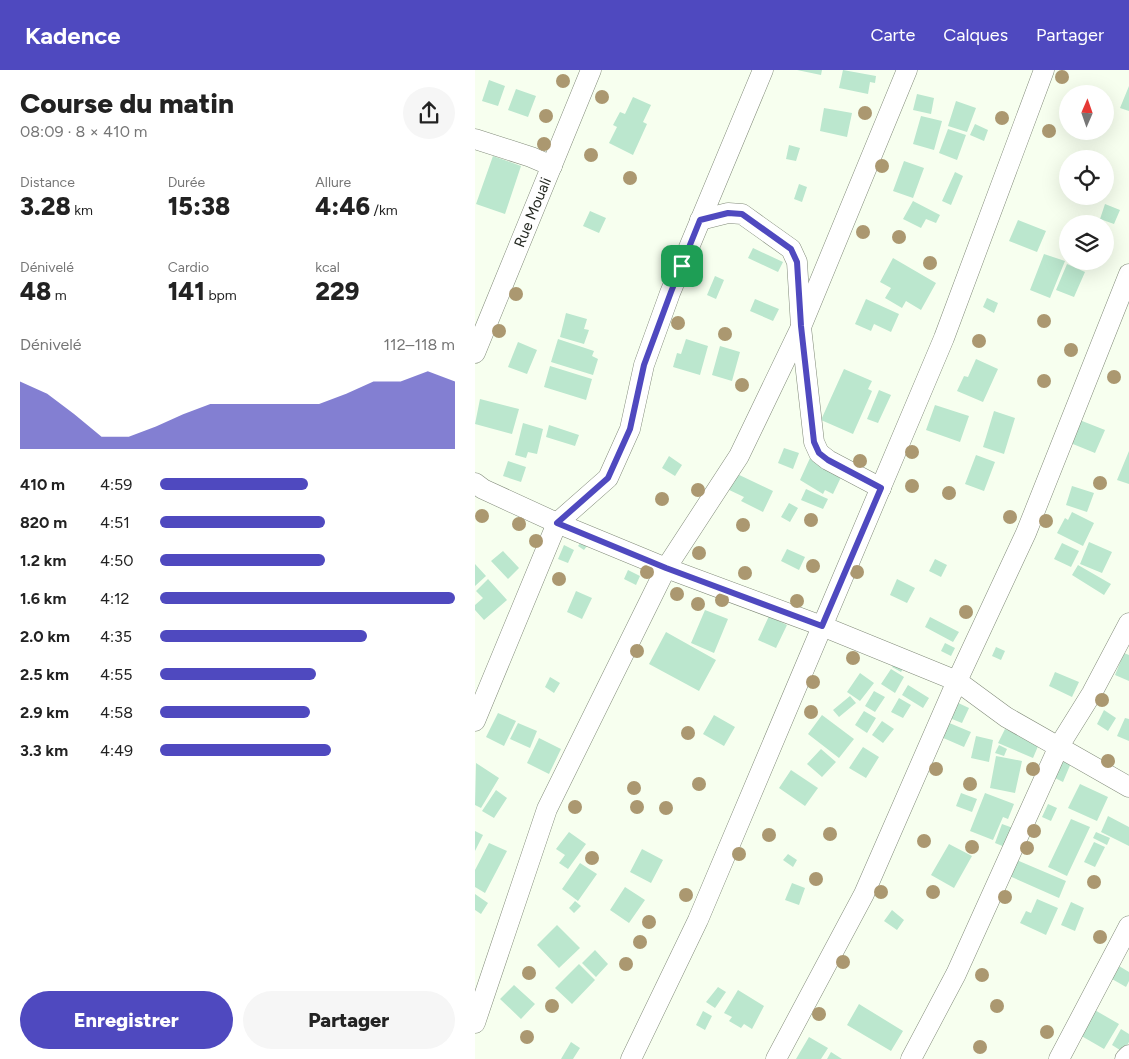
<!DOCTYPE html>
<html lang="fr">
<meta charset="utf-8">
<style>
:root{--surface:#fff;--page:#f6f6f6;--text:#222;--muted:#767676;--accent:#4f49bf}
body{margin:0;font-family:Figtree,sans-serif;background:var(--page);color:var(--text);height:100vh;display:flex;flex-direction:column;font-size:19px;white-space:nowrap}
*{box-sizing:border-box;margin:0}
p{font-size:16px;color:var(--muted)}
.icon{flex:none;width:28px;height:28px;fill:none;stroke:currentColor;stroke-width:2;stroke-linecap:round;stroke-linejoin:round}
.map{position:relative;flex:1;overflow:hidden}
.drawer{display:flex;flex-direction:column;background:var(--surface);width:475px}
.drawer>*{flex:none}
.needle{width:32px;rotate:2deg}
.fabs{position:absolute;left:584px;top:15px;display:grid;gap:10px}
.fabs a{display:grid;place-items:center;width:55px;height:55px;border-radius:50%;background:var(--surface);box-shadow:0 5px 20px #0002;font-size:25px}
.pin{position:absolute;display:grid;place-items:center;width:42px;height:42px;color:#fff;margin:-21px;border-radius:10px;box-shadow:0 2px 8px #0006}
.round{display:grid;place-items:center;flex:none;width:52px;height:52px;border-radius:26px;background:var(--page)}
.headline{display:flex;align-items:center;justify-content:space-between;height:85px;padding:0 20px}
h1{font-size:28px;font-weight:800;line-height:38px}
.figures{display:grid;grid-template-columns:repeat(3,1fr);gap:8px;height:85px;padding:5px 20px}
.figures div{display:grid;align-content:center}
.figures b{font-size:25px;font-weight:800}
.figures small{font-size:14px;font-weight:400}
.figures p{font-size:14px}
.chart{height:140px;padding:10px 20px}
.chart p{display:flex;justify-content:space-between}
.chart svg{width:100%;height:90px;margin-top:5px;fill:var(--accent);opacity:.7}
.button{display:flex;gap:10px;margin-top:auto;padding:10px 20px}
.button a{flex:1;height:58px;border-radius:30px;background:var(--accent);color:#fff;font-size:20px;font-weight:800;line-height:58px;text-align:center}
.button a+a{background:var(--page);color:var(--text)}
ul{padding:0 20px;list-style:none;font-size:16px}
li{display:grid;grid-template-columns:80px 60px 1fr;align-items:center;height:38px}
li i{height:12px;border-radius:6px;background:var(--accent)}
header{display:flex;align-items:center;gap:30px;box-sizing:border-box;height:70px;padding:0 25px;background:var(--accent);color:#fff}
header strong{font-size:24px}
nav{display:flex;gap:28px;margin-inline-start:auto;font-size:18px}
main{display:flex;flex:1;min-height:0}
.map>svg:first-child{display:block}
</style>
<header>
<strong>Kadence</strong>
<nav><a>Carte</a><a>Calques</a><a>Partager</a></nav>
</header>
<main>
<section class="drawer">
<div class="headline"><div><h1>Course du matin</h1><p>08:09 · 8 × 410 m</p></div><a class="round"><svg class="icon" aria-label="share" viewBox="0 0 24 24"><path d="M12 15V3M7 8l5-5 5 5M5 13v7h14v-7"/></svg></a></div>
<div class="figures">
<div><p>Distance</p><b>3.28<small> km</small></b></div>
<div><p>Durée</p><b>15:38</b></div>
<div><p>Allure</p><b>4:46<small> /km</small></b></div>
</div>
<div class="figures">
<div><p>Dénivelé</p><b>48<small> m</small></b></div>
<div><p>Cardio</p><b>141<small> bpm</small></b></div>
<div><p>kcal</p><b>229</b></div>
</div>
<div class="chart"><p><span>Dénivelé</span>112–118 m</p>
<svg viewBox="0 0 160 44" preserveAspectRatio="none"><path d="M0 44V11L10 17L20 27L30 38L40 38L50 33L60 27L70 22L80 22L90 22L100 22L110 22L120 17L130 11L140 11L150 6L160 11V44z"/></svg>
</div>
<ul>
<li><b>410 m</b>4:59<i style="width:50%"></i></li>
<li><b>820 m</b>4:51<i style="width:56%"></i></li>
<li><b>1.2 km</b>4:50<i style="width:56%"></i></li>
<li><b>1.6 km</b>4:12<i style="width:100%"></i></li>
<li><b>2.0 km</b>4:35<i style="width:70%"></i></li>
<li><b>2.5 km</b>4:55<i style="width:53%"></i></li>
<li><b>2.9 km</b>4:58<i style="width:51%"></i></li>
<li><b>3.3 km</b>4:49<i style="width:58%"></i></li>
</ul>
<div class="button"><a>Enregistrer</a><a>Partager</a></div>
</section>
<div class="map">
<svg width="654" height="989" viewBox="0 0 654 989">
<rect width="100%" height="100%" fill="#f7ffef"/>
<!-- building -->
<path fill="#bbe7ce" d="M322 0H347L346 5Z
M368 0 401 6 400 13 395 12 393 24 364 18Z
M14 10 30 16 23 36 7 31Z
M654 16V41L645 38Z
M41 19 61 26 53 47 33 40Z
M442 24 459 28 456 44 438 40Z
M158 27 176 35 168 52 172 54 158 85 134 73 142 57 138 55 145 42 150 44Z
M481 31 501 38 492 62 473 56Z
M349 38 377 43 372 67 345 61Z
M446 46 467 51 459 80 438 74Z
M500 54 513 60 509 71 495 65Z
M473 59 491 65 482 90 464 83Z
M607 61H623L621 67Z
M314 75 325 78 321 91 311 89Z
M18 86 46 96 30 144 1 134Z
M429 91 449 98 438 128 418 121Z
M480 102 488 106 476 135 467 131Z
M324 114 332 117 327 132 319 129Z
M438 131 465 145 461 153 451 149 446 158 428 149Z
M630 134 645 140 639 154 625 149Z
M115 141 131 148 124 163 108 156Z
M543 150 571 161 562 182 534 171Z
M278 178 308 192 303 202 273 188Z
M569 184 590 191 575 228 555 220Z
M418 188 461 213 446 240 431 231 427 238 410 228 416 218 405 212Z
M592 194 610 202 599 227 581 220Z
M240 206 249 210 241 229 232 225Z
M512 228 523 233 519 243 508 237Z
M280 229 304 239 298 251 275 241Z
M391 229 424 244 416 262 399 254 396 261 380 254Z
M91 243 112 249 109 259 114 260 109 274 85 267Z
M83 269 119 281 117 286 123 289 118 305 76 292Z
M211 269 233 276 225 305 198 297 202 283 206 284Z
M43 272 62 280 52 304 33 297Z
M245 276 265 282 257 311 237 305Z
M501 289 523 299 508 332 482 321 489 306 493 307Z
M75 296 117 309 111 330 69 317Z
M369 299 397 311 393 319 397 321 378 364 346 350Z
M404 320 416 325 403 353 392 349Z
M5 329 44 339 37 364 0 354Z
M460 335 494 346 485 372 451 360Z
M519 341 540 348 529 384 508 377Z
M602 349 630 360 620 383 593 372Z
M48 353 68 359 62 384 53 382 51 388 40 385Z
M74 355 104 365 100 376 71 367Z
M309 378 324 383 318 399 303 393Z
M654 381V414L642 410Z
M501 385 520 392 509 421 490 414Z
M194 386 207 395 200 406 187 398Z
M335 388 368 403 358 424 350 420 348 424 325 410Z
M33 391 51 397 46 412 28 406Z
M258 402 298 421 288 442 266 431 269 427 250 418Z
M597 416 619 423 612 442 591 435Z
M331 419 353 429 348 439 326 430Z
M314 433 323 438 315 452 306 447Z
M597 442 619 453 608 476 582 463 590 448 593 450Z
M109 468 115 472 109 480 103 476Z
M614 472 637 482 627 503 605 494Z
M587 473 604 481 596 497 579 489Z
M89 475 99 480 93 493 83 489Z
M312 479 330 487 324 500 306 491Z
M28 481 44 498 33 509 16 491Z
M460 489 472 495 466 507 454 501Z
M0 494 11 506 0 516Z
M603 495 636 514 629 525 597 505Z
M153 500 165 506 161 515 149 509Z
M13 509 32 530 9 550 0 540V535L8 528 1 521Z
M422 509 440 518 432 533 415 525Z
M101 521 117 528 107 549 92 542Z
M230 540 253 549 239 583 216 573Z
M294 546 312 555 301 578 283 570Z
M455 547 484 562 478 572 450 557Z
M191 562 241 590 224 621 174 594Z
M470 573 480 578 476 586 466 581Z
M521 577 530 581 526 590 517 586Z
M649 583 654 585V611L640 605Z
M422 588 431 594 426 602 417 597Z
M416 599 429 607 420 623 406 614Z
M580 602 604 612 597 627 574 616Z
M385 603 399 613 385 631 372 622Z
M75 607 85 613 79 623 70 617Z
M433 615 454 628 448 638 427 625Z
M399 621 410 627 400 642 390 636Z
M375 626 381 633 364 647 358 640Z
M424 628 436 635 428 648 416 642Z
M479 631 494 638 487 653 472 647Z
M629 640 641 648 633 661 622 654Z
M389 641 401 648 392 663 380 655Z
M23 643 41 651 29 676 11 667Z
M239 645 260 657 249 676 228 664Z
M347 645 379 669 364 688 333 664Z
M650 648 654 649V671L642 666Z
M407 651 419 659 408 673 397 665Z
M472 652 496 662 489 677 466 667Z
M43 653 62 661 55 678 35 669Z
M530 659 564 674 558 688 523 673Z
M501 666 518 670 514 692 496 688Z
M64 668 86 679 74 704 52 693Z
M524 675 532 679 529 686 520 683Z
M388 677 404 687 391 708 374 698Z
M346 679 361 692 347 707 332 694Z
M521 686 547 691 540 723 515 718Z
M586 689 596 693 588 712 578 707Z
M1 693 24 708 6 738 0 735Z
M316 700 343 718 330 736 304 718Z
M605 714 633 727 622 751 593 738Z
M21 720 32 728 19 748 7 741Z
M486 723 502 729 497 742 481 736Z
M510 723 539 734 533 749 528 747 518 770 495 761Z
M573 734 582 738 576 751 567 747Z
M633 746 654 757V776L626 762Z
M596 749 615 757 592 806 573 797Z
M527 754 538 758 530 777 520 773Z
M0 761 8 765 0 781Z
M94 762 111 774 93 799 84 793 90 785 81 779Z
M621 762 635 768 632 775 618 768Z
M619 772 630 777 620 797 609 792Z
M14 773 32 781 10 823 0 817V800Z
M474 774 497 786 479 818 456 805Z
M167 779 188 790 176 813 155 802Z
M313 784 322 790 318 797 308 790Z
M539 789 591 811 584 828 532 805Z
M105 793 122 804 103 831 87 819Z
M317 813 330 818 324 835 310 830Z
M150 817 170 830 154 853 135 840Z
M0 824 13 833 6 844 0 840Z
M562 829 583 838 571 865 545 853 551 841 556 843Z
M100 831 106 836 99 843 94 838Z
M596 832 609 838 600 861 586 855Z
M417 840 429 850 422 860 409 851Z
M82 855 105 878 84 898 62 875Z
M120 880 133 894 121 907 107 893Z
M104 894 120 910 97 934 80 918Z
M644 896 654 902V911L651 917 637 909Z
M39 915 60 934 46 949 25 929Z
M243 917 251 922 240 938 231 932Z
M263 920 289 936 277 959 269 954 266 958 254 951 257 947 249 943Z
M384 934 428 961 416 981 372 955Z
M618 939 644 954 629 979 603 964Z
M228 941 237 946 230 960 221 955Z
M646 959 654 964V972L648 982 637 975Z
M334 967 353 978 346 989H321Z
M96 972 105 978 98 989H86Z
M356 982 367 989H352Z"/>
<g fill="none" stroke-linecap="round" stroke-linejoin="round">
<!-- minor casing -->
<g stroke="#828b7a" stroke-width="21">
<g id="minor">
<path d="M0 69 56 87 77 96"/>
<path d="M225 150 253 143 267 144 316 179 322 192 326 257 339 372 344 383 353 390 406 418"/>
<path id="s1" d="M0 283 116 0"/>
<path d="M0 413 8 419 82 453 191 498 347 556 482 611 531 647 654 717"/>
<path d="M0 651 82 453 133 408 155 359 169 295 195 223 288 0"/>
<path d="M0 953 72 739 191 498 264 386 326 257 432 0"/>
<path d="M156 989 223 850 469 268 569 0"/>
<path d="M301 989 389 824 482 611 551 463 654 204"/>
<path d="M436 989 481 904 584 676 617 623 654 553"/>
<path d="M584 989 654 856"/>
<path d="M650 989 654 985"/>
</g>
</g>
<!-- minor -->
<use href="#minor" stroke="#fff" stroke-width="20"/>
</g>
<!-- trees -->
<g fill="#ab9870">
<circle cx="587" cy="7" r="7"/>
<circle cx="88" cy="11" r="7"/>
<circle cx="127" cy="27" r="7"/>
<circle cx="390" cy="43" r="7"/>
<circle cx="71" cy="46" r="7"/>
<circle cx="527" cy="48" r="7"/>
<circle cx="574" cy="61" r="7"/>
<circle cx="69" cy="74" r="7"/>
<circle cx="116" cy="85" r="7"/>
<circle cx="407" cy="96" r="7"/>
<circle cx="155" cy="108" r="7"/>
<circle cx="388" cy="162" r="7"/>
<circle cx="424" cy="167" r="7"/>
<circle cx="455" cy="193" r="7"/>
<circle cx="41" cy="224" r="7"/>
<circle cx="569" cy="251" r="7"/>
<circle cx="203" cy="253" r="7"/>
<circle cx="24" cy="261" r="7"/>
<circle cx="250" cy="264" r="7"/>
<circle cx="504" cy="271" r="7"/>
<circle cx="596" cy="280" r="7"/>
<circle cx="639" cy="307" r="7"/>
<circle cx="569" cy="311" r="7"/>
<circle cx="267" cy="315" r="7"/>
<circle cx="437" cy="382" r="7"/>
<circle cx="385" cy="391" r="7"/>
<circle cx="625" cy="413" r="7"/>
<circle cx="437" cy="416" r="7"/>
<circle cx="223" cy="420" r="7"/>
<circle cx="474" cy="423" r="7"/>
<circle cx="187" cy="429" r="7"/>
<circle cx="7" cy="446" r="7"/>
<circle cx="535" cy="447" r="7"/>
<circle cx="336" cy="450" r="7"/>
<circle cx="571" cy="451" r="7"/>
<circle cx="44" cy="454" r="7"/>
<circle cx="268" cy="455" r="7"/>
<circle cx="61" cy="471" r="7"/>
<circle cx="224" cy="483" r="7"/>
<circle cx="338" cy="496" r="7"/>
<circle cx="172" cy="502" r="7"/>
<circle cx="382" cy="502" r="7"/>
<circle cx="270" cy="503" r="7"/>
<circle cx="84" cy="509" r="7"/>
<circle cx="202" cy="524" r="7"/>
<circle cx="247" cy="530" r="7"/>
<circle cx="322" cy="531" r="7"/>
<circle cx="223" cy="534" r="7"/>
<circle cx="491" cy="542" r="7"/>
<circle cx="162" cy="581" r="7"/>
<circle cx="378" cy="588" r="7"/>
<circle cx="338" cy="612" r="7"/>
<circle cx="627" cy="630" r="7"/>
<circle cx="336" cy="642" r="7"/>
<circle cx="213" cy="663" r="7"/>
<circle cx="633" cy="691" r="7"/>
<circle cx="461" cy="699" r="7"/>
<circle cx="558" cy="699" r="7"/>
<circle cx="224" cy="714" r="7"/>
<circle cx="495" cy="714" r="7"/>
<circle cx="159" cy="718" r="7"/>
<circle cx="100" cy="737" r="7"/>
<circle cx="162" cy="737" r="7"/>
<circle cx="191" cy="738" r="7"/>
<circle cx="559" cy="761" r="7"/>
<circle cx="355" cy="764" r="7"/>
<circle cx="294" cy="765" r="7"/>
<circle cx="449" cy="771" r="7"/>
<circle cx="497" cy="777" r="7"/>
<circle cx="552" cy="778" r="7"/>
<circle cx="264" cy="784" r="7"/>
<circle cx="117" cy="788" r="7"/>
<circle cx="341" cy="809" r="7"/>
<circle cx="619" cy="812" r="7"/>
<circle cx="406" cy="822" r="7"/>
<circle cx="458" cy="822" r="7"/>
<circle cx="211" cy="825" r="7"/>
<circle cx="530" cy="827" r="7"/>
<circle cx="174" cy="852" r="7"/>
<circle cx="625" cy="867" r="7"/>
<circle cx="165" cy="872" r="7"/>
<circle cx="368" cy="892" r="7"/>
<circle cx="151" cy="894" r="7"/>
<circle cx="54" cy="903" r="7"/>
<circle cx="507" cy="905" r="7"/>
<circle cx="77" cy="936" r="7"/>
<circle cx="522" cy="936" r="7"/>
<circle cx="344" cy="944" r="7"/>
<circle cx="572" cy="962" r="7"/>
<circle cx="52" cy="967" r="7"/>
<circle cx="505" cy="977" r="7"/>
</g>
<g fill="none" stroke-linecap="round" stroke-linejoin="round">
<!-- route casing -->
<g stroke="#fff" stroke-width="10">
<path id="route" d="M253 143 267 144 316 179 322 192 326 256 339 372 344 383 353 390 406 418 347 556 191 498 82 453 133 408 155 359 169 295 196 222 225 150Z"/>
</g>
<!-- route -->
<use href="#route" stroke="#4f49bf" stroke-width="6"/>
</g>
<g text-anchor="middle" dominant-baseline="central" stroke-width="4.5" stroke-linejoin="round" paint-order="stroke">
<!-- street labels -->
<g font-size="15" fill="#252922" stroke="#fff">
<text stroke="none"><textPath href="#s1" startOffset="152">Rue Mouali</textPath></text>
</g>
</g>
</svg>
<div class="fabs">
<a><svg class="needle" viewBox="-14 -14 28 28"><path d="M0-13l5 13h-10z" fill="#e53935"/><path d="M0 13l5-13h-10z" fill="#767676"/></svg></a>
<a><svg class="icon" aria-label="locate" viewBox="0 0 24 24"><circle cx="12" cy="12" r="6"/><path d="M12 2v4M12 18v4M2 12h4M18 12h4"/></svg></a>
<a><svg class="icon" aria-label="layers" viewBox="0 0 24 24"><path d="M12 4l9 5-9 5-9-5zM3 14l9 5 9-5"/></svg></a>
</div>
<div class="pin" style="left:207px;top:196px;background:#1e9e55"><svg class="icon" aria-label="arrive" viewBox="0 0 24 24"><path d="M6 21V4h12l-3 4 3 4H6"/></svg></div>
</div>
</main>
